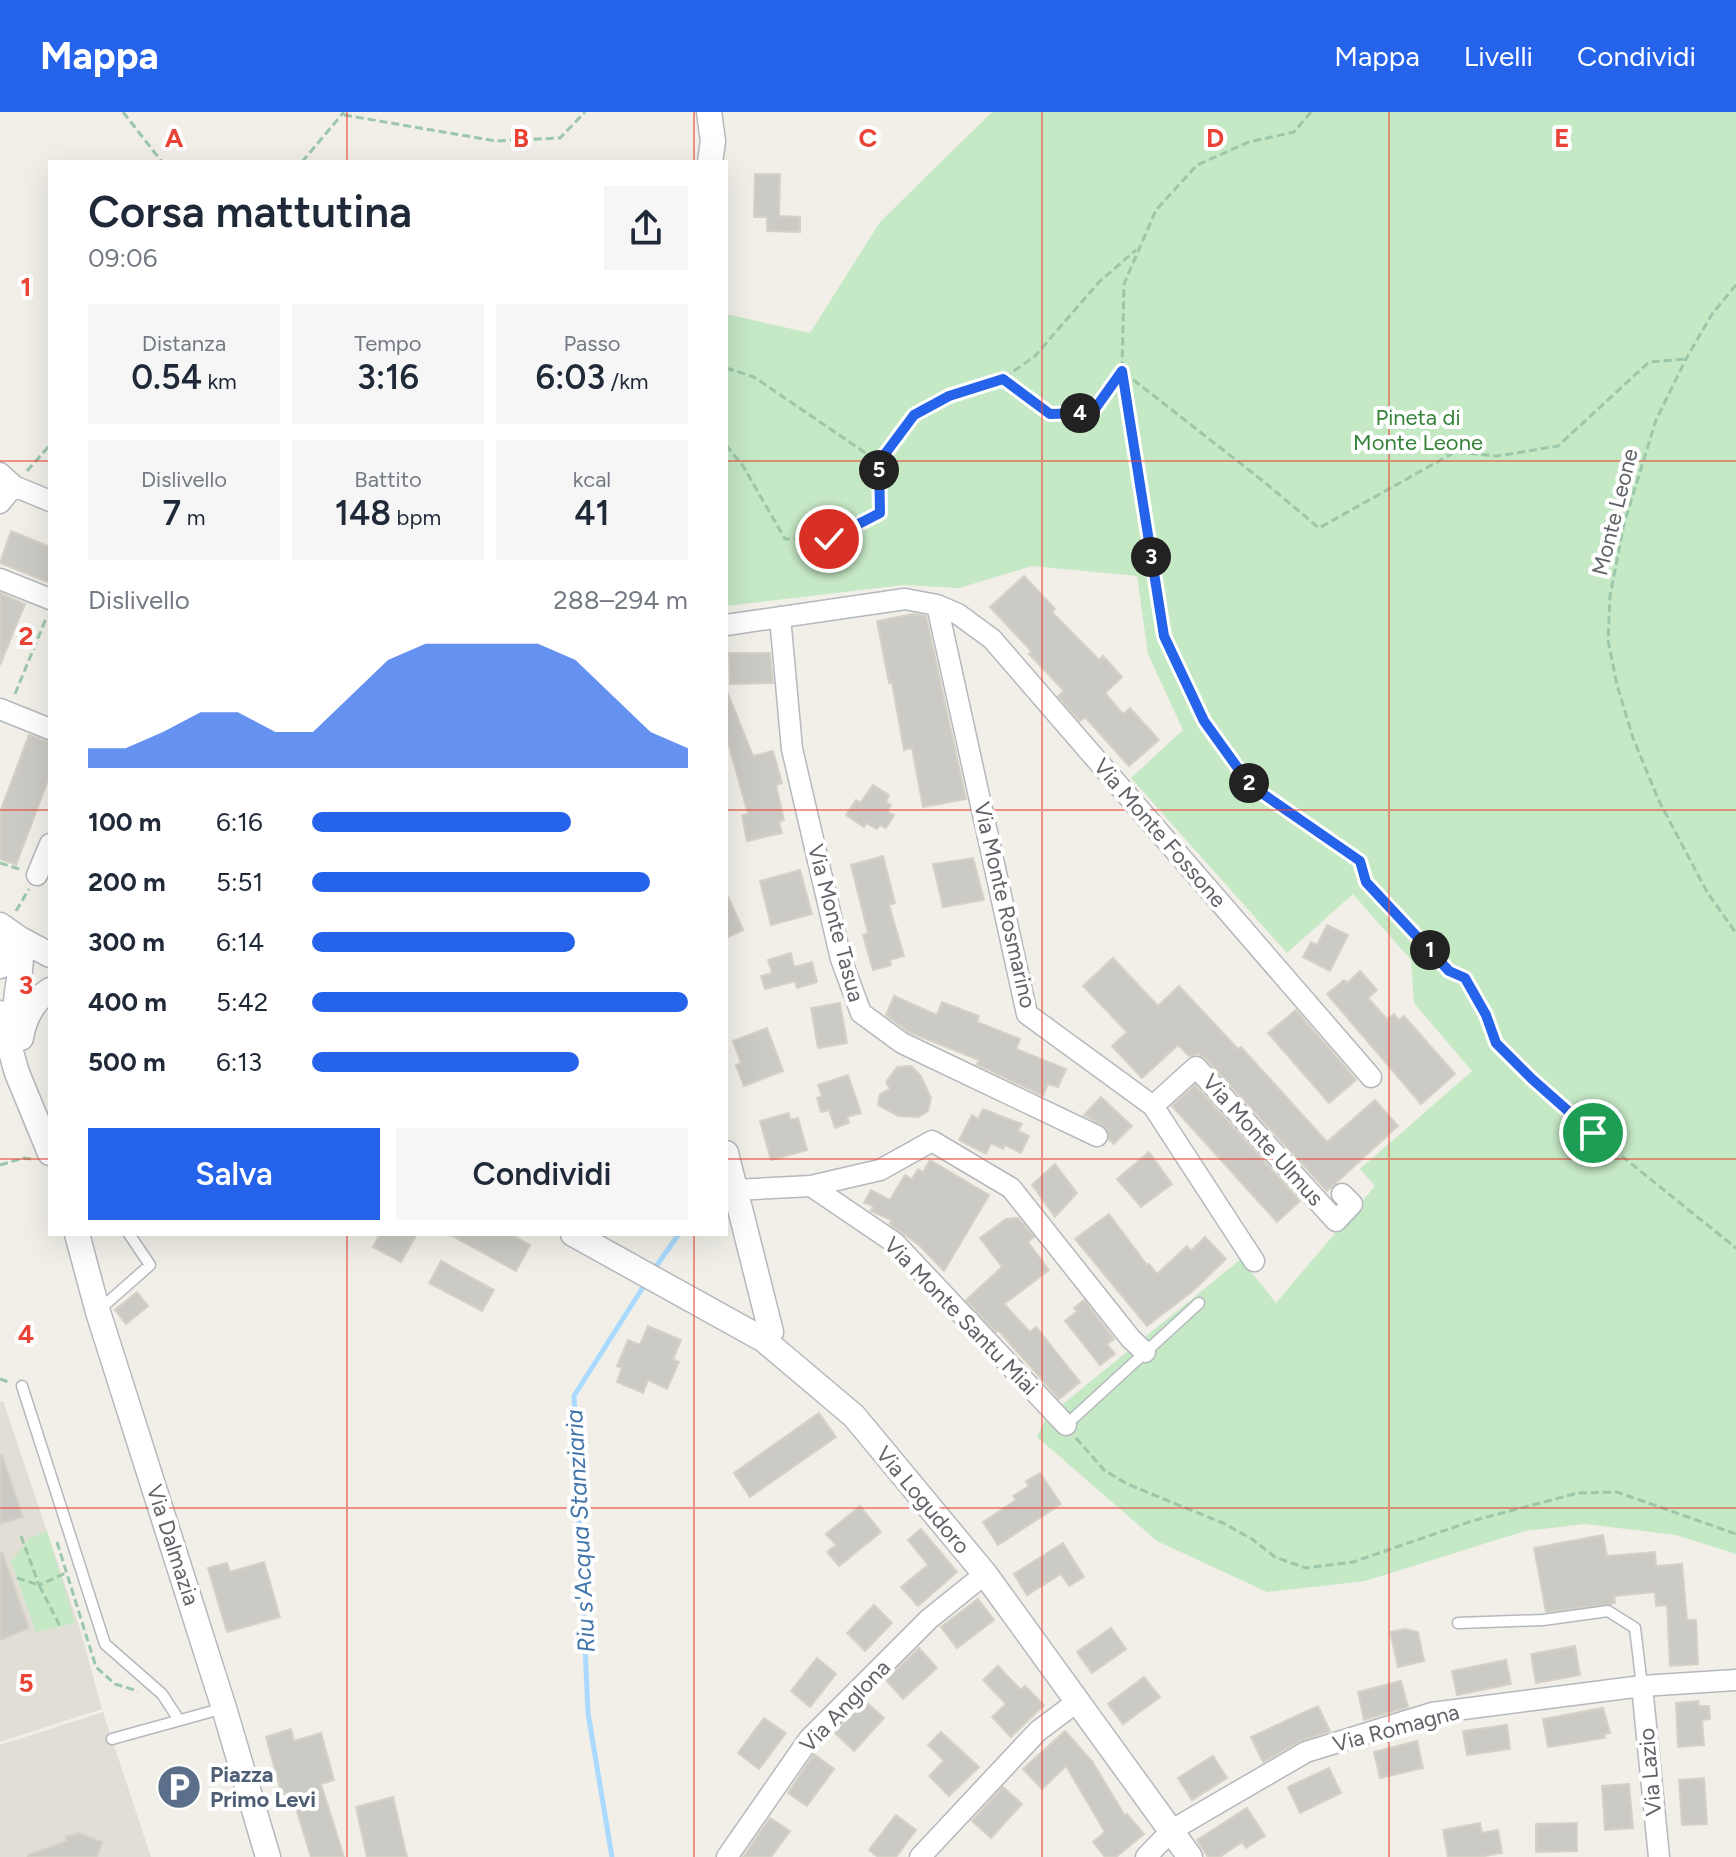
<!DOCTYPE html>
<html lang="it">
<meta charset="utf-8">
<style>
:root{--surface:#fff;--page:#f6f6f7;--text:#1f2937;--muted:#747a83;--accent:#2563eb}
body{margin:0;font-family:Figtree,sans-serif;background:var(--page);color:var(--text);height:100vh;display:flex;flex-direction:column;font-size:30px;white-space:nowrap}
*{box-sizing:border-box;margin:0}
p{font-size:26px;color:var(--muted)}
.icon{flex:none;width:44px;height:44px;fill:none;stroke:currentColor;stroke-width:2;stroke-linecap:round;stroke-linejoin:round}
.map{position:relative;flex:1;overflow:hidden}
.sheet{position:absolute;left:48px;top:48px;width:680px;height:1076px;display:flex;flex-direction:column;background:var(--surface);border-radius:0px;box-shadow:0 8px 32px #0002}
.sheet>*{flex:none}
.pin{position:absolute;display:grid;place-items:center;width:68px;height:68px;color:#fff;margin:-34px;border:4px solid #fff;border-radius:50%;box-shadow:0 2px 8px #0007}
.km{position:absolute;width:40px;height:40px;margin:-20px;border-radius:50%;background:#222;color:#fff;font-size:22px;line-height:40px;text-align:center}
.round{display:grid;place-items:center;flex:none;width:84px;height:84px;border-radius:0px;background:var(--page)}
.summary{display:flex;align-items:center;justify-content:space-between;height:136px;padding:0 40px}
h1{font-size:44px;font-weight:600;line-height:60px}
.stats{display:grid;grid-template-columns:repeat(3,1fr);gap:12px;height:136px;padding:8px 40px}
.stats div{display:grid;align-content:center;border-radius:0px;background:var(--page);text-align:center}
.stats b{font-size:34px;font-weight:600}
.stats small{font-size:22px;font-weight:400}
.stats p{font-size:22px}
.chart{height:224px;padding:16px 40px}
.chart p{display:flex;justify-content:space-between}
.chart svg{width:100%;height:144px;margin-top:8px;fill:var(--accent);opacity:.7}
.primary-button{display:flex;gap:16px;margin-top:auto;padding:16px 40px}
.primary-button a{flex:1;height:92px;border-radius:0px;background:var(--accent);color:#fff;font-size:32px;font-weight:600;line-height:92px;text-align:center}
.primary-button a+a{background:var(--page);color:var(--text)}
ul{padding:0 40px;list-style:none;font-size:26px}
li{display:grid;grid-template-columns:128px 96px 1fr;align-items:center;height:60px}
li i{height:20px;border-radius:10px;background:var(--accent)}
header{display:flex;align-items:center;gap:48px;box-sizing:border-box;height:112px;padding:0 40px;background:var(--accent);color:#fff}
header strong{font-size:38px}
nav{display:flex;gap:44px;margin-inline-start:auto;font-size:28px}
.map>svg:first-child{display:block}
</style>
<header>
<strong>Mappa</strong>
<nav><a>Mappa</a><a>Livelli</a><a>Condividi</a></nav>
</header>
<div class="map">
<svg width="1736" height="1745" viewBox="0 0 1736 1745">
<rect width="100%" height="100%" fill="#f1efe8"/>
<!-- education -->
<path fill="#e1ded6" d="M3 1289 80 1517 102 1597 0 1630V1290Z
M103 1600 151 1745H0V1633Z"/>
<!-- green -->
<path fill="#c5e8c5" d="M992 0H1736V1442L1676 1423 1585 1412 1525 1419 1365 1469 1267 1480 1157 1429 1037 1325 1047 1305 1241 1147 1276 1191 1375 1074 1360 1057 1472 959 1414 891 1411 848 1353 782 1287 841 1131 666 1183 618 1148 542 1137 464 1032 454 959 476 903 473 726 494V202L810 221 880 110Z
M47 1419 75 1511 36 1520 11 1449 30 1426Z"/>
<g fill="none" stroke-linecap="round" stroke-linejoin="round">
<!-- stream -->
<path stroke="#aadaff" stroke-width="5" d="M652 1160 679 1122
M612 1745 588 1601 574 1284 645 1172"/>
</g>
<!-- building -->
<path fill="#cccac5" stroke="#d6d1c6" stroke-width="2" d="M755 62H780L779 104 800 105V120L767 119V105H754Z
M11 419 50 435V471L0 451Z
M1024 464 1055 497 1052 500 1099 548 1103 544 1122 565 1105 581 1123 602 1130 596 1159 628 1129 654 1085 605 1080 609 1058 584 1064 579 1029 542 1032 540 990 495Z
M0 481 25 492 0 553Z
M914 502 926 504 966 687 923 695 912 636 904 638 892 571H889L877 509Z
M729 541H770L773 571 730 572Z
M726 577 753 644 773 639 782 671 776 673 784 708 779 709 782 721 747 729 742 703 748 702 726 623Z
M29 623 50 630V663L16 753 0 747V700Z
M873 673 889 683 886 690 891 693 887 699 894 703 886 716 880 713 877 717 866 711 864 715 846 703 856 688 860 691Z
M883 744 895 791 889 793 904 844 890 848 891 853 873 858 863 823 868 821 851 753Z
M973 746 984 788 943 795 933 752Z
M800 758 812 802 771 813 760 769Z
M726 780 743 818 726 826Z
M1327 813 1348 823 1330 859 1303 845 1311 830 1317 833Z
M791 841 794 855 812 850 817 870 797 876 795 869 765 877 761 864 772 861 768 848Z
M1113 846 1158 894 1179 874 1238 937 1241 935 1327 1030 1375 988 1398 1014 1327 1079 1205 946 1199 942 1189 944 1178 933 1142 966 1112 934 1127 920 1083 874Z
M1360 859 1377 878 1368 886 1387 907 1394 902 1399 908 1404 904 1455 962 1421 992 1327 882 1344 868 1347 871Z
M894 884 937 903 942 890 979 904 977 910 1020 927 1016 937 1066 957 1058 975 1048 972 1043 984 977 952 979 948 909 920 886 903Z
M840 891 847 931 818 936 811 896Z
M1296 898 1356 968 1329 991 1268 921Z
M767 916 783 959 744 974 736 953 741 951 733 929Z
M911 954 921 964 931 986 928 999 919 1005 898 1004 878 993 880 982 890 977 886 970 897 955Z
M848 963 861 1001 847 1005 849 1011 835 1016 829 998 821 1000 817 986 822 984 818 973Z
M1195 973 1300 1089 1277 1110 1172 994Z
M1101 985 1132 1014 1114 1032 1109 1028 1107 1016 1084 1003Z
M983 997 1022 1012 1018 1019 1029 1024 1021 1041 1005 1033 1003 1037 991 1031 986 1042 959 1028 972 1003 978 1007Z
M789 1001 790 1008 798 1006 807 1038 771 1048 760 1009Z
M1149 1040 1172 1072 1141 1095 1117 1067Z
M930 1048 989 1083 944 1159 919 1133 890 1112 891 1108 871 1099 873 1094 864 1091 871 1078 890 1088 905 1063 912 1067 918 1057 923 1060Z
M1055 1052 1077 1081 1055 1105 1032 1073Z
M1109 1102 1147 1153 1149 1152 1157 1162 1187 1134 1191 1139 1205 1125 1226 1147 1194 1178 1147 1214 1075 1127Z
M1018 1106 1034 1125 1028 1130 1049 1158 1004 1192 1030 1220 1036 1215 1080 1270 1059 1287 998 1218 996 1220 966 1188 1002 1155 980 1126 1006 1107Z
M380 1122H417L401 1150 373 1135Z
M449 1122H510L530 1133 516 1159Z
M441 1149 494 1178 482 1199 429 1171Z
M137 1180 148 1194 126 1212 115 1198Z
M1084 1188 1114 1227 1107 1232 1115 1242 1100 1253 1065 1209 1077 1199 1074 1196Z
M648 1214 681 1228 673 1247 679 1250 667 1277 648 1268 643 1281 617 1270 622 1256 617 1254 628 1228 640 1233Z
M819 1301 836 1325 750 1385 734 1361Z
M2 1343 23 1405 0 1412V1344Z
M1040 1361 1061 1392 998 1433 983 1410 1016 1388 1013 1384 1029 1374 1026 1369Z
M860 1394 881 1420 839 1454 827 1440 836 1433 826 1422Z
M921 1417 957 1460 918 1494 901 1475 928 1453 908 1428Z
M1603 1423 1607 1444 1655 1440 1656 1454 1682 1452 1687 1508H1696L1698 1552 1670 1554 1667 1493 1656 1494 1655 1480 1614 1484 1615 1491 1611 1492 1546 1500 1534 1436Z
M1063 1431 1084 1465 1069 1474 1061 1462 1027 1483 1014 1462Z
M2 1440 29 1516 0 1528V1441Z
M264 1450 280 1505 227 1520 208 1456 227 1451 230 1460Z
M978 1487 994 1508 957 1536 941 1515Z
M874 1493 892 1511 865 1539 847 1521Z
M1111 1516 1126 1537 1092 1561 1077 1540Z
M1405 1517 1418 1520 1424 1549 1398 1555 1390 1520Z
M1575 1534 1580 1563 1536 1571 1531 1542Z
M919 1536 937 1556 903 1587 886 1568Z
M817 1546 836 1562 810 1595 791 1579Z
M1506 1548 1511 1572 1457 1583 1452 1559Z
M998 1554 1021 1578 1025 1574 1044 1593 1011 1625 992 1605 1006 1592 983 1568Z
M1144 1565 1160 1585 1123 1612 1108 1592Z
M1401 1569 1408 1595 1364 1608 1358 1580Z
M865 1589 884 1606 854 1639 834 1620Z
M1698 1589 1699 1594H1709L1710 1607 1702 1608 1704 1633 1678 1635 1676 1591Z
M1318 1594 1330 1619 1300 1629 1263 1650 1251 1625Z
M1603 1596 1610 1621 1604 1622 1605 1626 1548 1635 1543 1607Z
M764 1606 786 1621 759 1657 738 1641Z
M1507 1613 1510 1637 1467 1643 1463 1619Z
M291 1617 294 1629 321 1621 334 1668 321 1672 344 1745H311L291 1680 282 1683 266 1625Z
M1065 1619 1092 1649 1125 1704 1127 1702 1144 1722 1116 1745H1105L1093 1730 1105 1720 1066 1654 1042 1677 1023 1657Z
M941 1620 979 1655 949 1684 929 1664 944 1649 928 1633Z
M1417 1629 1423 1656 1380 1666 1374 1640Z
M814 1642 834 1657 807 1694 788 1681Z
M1213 1644 1227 1666 1192 1688 1178 1666Z
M1329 1656 1341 1681 1300 1701 1288 1675Z
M1704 1666 1707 1712 1682 1713 1679 1668Z
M1629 1672 1633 1716 1605 1718 1602 1674Z
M1003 1675 1022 1692 991 1726 972 1709Z
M393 1685 407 1745H367L356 1695Z
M1247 1696 1265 1724 1246 1736 1242 1730 1220 1745H1208L1197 1728Z
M896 1703 916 1718 896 1745H878L869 1738Z
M770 1706 790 1719 771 1745H743Z
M1480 1711 1482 1721 1498 1718 1502 1741 1479 1745H1448L1443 1718Z
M1577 1711V1739L1536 1740V1712Z
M78 1721 102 1730 97 1745H28V1743L67 1729 66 1725Z"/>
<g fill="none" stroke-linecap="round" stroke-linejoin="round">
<!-- service casing -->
<g stroke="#b5b8bc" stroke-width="13">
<path id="service" d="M99 1198 150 1153 129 1122
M22 1274 105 1532 162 1582 179 1608
M1066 1313 1199 1191
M1458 1511 1543 1508 1608 1499 1635 1516 1642 1574
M112 1627 224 1596"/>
</g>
<!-- minor casing -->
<g stroke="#b5b8bc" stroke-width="23">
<path id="minor" d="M0 361 14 374 50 389
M0 391 14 374
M0 467 50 487
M937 493 1027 902 1153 994 1254 1149
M780 505 792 637 841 847 861 901 902 931 1097 1024
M726 513 905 487 937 493 958 502 992 527 1371 965
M0 597 50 617
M37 763 50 732
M1153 994 1196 955 1336 1109 1352 1092 1342 1082
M811 1074 895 1131 1066 1313
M735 1078 811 1074 880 1058 932 1029 1011 1076 1131 1227 1145 1240
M1642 1574 1659 1745
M727 1745 809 1627 929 1507 985 1462
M920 1745 1038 1619 1078 1589
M1146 1745 1172 1718 1306 1640 1432 1601 1642 1574 1736 1568"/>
</g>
<!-- tertiary casing -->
<g stroke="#b5b8bc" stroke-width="27">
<path id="tertiary" d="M709 0 713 29 710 50
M0 813 20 827 50 843
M0 854 6 839 20 827
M0 901 17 961 50 1041
M17 923C10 890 25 860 20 827
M21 926C24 907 33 889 50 878
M726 1041 771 1220 764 1228
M77 1122 98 1200 224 1596 268 1745
M573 1122 764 1228 854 1304 985 1462 1190 1745"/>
</g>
<!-- path -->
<path stroke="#9cc7a9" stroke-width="3" stroke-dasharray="8 4" stroke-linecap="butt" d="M123 0 162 50
M1311 0 1294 20 1249 30 1197 53 1156 98 1124 172 1122 259 1263 369 1319 416 1455 340 1497 344 1558 334 1649 250 1686 247
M344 3 496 29 560 26 585 0
M302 50 344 0
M1736 173 1712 202 1686 247 1656 308 1624 412 1610 484 1608 528 1617 573 1633 626 1659 689 1707 780 1736 821
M726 256 754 265 879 350
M1004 266 1035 244 1099 170 1136 138
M726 333 743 354 785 427H829L880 401 879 350 914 303 949 284 1003 267 1050 302 1092 301 1122 259 1164 524 1204 609 1250 673 1360 749 1366 770 1449 859 1465 866 1486 903 1496 931 1532 967 1593 1021 1736 1136
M27 359 50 333
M15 582 47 504
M0 751 19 757
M16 799 29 777
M0 1053 24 1046 31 1047
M0 1267 6 1269 8 1274
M1076 1326 1104 1358 1127 1372 1223 1411 1252 1427 1275 1445 1306 1456 1353 1450 1472 1409 1578 1381 1617 1380 1736 1422
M21 1424 39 1473 66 1461
M57 1430 96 1555 115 1572 138 1579
M17 1466 39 1473 60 1514"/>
<!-- service -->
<use href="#service" stroke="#fff" stroke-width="10"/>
<!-- minor -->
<use href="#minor" stroke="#fff" stroke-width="20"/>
<!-- tertiary -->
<use href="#tertiary" stroke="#fff" stroke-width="24"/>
</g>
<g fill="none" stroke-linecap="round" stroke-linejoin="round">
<!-- route casing -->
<g stroke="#fff" stroke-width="16">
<path id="route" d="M829 427 880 401 879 350 914 303 949 284 1003 267 1050 302 1092 301 1122 259 1164 524 1204 609 1250 673 1360 749 1366 770 1449 859 1465 866 1486 903 1496 931 1532 967 1593 1021"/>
</g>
<!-- route -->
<use href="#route" stroke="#2563eb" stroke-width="10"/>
</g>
<!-- grid -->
<path fill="none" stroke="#ea4335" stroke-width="2" stroke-opacity="0.55" d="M347 0V50M694 0V50M1042 0V1745M1389 0V1745M0 349H50M726 349H1736M0 698H50M726 698H1736M0 1047H50M726 1047H1736M347 1122V1745M694 1122V1745M0 1396H1736"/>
<!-- icons -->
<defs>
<g id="parking-disc" transform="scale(2.3)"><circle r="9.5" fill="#5c6f8a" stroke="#fff"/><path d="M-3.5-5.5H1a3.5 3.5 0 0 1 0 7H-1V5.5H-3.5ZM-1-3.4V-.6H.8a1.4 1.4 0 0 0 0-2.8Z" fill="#fff"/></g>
</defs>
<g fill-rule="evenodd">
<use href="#parking-disc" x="179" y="1675"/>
</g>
<g text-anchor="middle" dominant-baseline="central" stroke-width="8" stroke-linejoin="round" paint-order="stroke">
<!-- park labels -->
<g font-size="22" fill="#348238" stroke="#fff">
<text x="1418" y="305">Pineta di<tspan x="1418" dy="25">Monte Leone</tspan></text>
</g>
<!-- street labels -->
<g font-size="22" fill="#5f6368" stroke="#fff">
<text transform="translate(1615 400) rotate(-76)">Monte Leone</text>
<text transform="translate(1160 721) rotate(49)">Via Monte Fossone</text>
<text transform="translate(1005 793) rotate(77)">Via Monte Rosmarino</text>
<text transform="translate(836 811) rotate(75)">Via Monte Tasua</text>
<text transform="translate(1263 1028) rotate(48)">Via Monte Ulmus</text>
<text transform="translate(961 1204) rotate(46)">Via Monte Santu Miai</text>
<text transform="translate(923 1388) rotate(50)">Via Logudoro</text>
<text transform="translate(173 1433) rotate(72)">Via Dalmazia</text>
<text transform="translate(845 1594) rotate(-46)">Via Anglona</text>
<text transform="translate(1396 1616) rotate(-15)">Via Romagna</text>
<text transform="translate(1650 1660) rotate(-95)">Via Lazio</text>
</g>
<!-- service labels -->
<g font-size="22" font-weight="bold" fill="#4e5e75" stroke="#fff" text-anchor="start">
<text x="210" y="1662">Piazza<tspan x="210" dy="25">Primo Levi</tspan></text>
</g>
<!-- water labels -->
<g font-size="24" font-style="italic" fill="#4174aa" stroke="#fff">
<text transform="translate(580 1419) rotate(-93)">Riu s'Acqua Stanziaria</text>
</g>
</g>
<g font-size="26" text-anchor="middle" font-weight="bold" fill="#ea4335" stroke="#fff" stroke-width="8" stroke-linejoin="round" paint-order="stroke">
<text x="174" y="35">A</text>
<text x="521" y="35">B</text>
<text x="868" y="35">C</text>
<text x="1215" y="35">D</text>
<text x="1562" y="35">E</text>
<text x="26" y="184">1</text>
<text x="26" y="533">2</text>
<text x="26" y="882">3</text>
<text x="26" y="1231">4</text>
<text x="26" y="1580">5</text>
</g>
</svg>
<div class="pin" style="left:1593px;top:1021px;background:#1e9e55"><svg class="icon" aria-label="arrive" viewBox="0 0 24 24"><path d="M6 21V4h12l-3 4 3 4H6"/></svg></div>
<div class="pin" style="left:829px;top:427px;background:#d93025"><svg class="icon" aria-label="check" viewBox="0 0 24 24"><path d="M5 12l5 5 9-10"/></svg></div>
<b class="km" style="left:1430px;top:838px">1</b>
<b class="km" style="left:1249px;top:671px">2</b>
<b class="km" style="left:1151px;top:445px">3</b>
<b class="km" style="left:1080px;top:301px">4</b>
<b class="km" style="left:879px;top:358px">5</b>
<section class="sheet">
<div class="summary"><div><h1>Corsa mattutina</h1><p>09:06</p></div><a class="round"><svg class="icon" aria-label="share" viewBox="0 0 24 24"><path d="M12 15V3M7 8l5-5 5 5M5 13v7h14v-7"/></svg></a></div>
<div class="stats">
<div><p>Distanza</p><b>0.54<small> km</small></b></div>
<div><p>Tempo</p><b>3:16</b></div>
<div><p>Passo</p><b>6:03<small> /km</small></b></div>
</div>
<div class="stats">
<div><p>Dislivello</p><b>7<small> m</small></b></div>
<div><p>Battito</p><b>148<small> bpm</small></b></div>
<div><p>kcal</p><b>41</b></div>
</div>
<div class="chart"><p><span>Dislivello</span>288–294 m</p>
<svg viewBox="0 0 160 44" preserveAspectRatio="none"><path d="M0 44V38L10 38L20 33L30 27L40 27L50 33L60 33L70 22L80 11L90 6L100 6L110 6L120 6L130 11L140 22L150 33L160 38V44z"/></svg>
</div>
<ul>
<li><b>100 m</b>6:16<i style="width:69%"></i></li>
<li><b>200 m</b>5:51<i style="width:90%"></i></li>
<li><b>300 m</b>6:14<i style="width:70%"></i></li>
<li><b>400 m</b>5:42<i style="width:100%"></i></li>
<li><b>500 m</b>6:13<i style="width:71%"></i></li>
</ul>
<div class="primary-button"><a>Salva</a><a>Condividi</a></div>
</section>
</div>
